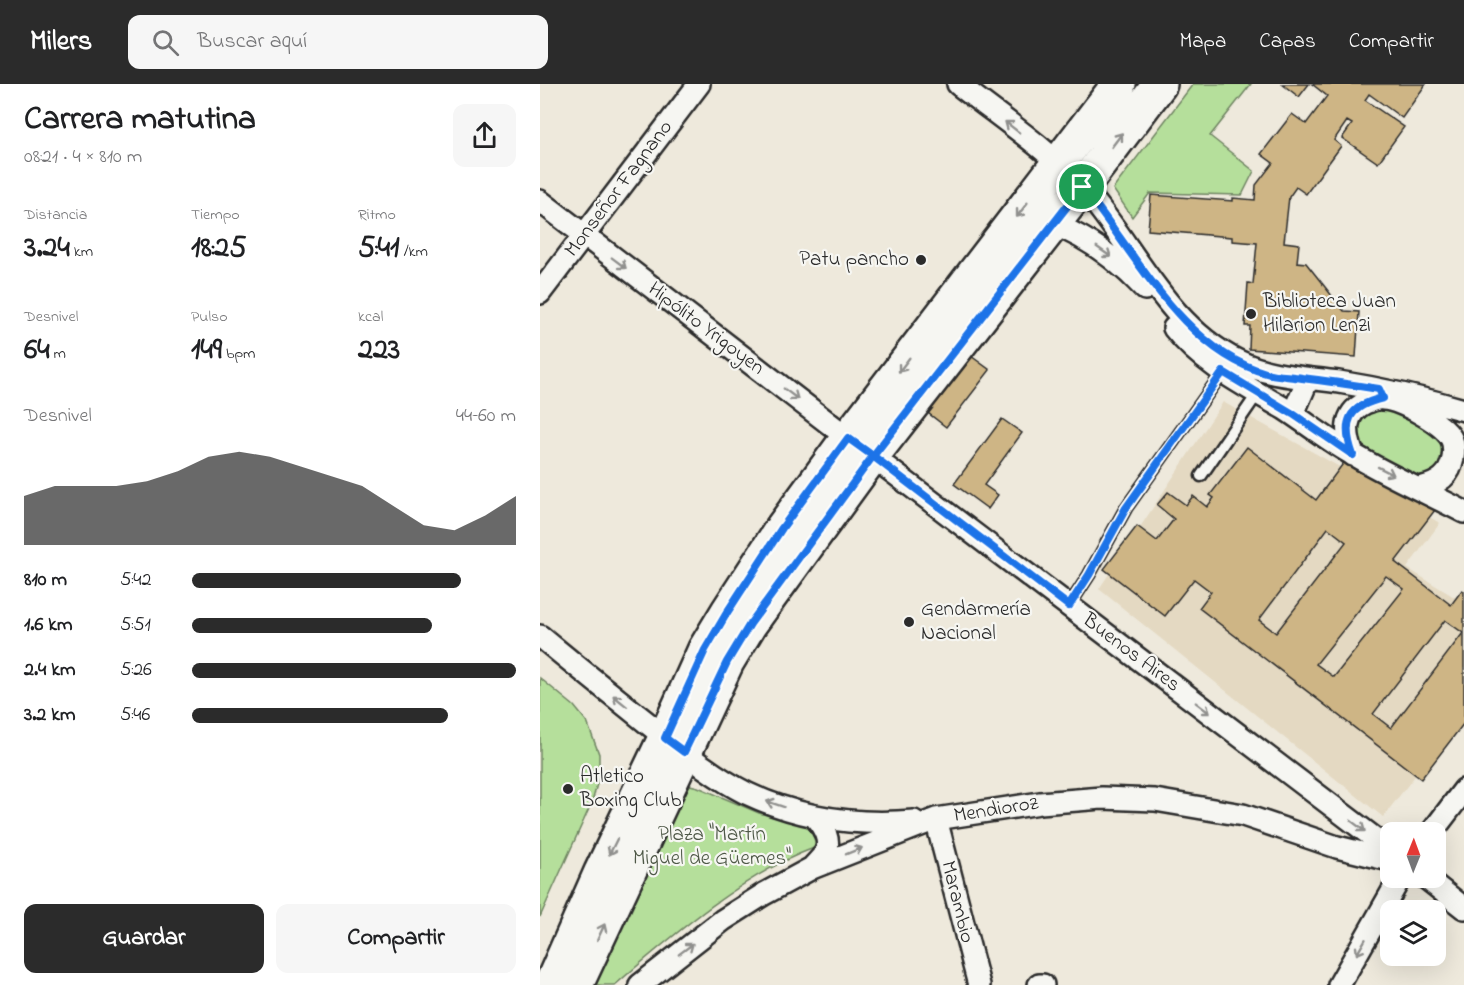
<!DOCTYPE html>
<html lang="es">
<meta charset="utf-8">
<style>
:root{--surface:#fff;--page:#f6f6f6;--text:#202124;--muted:#757577;--accent:#2b2b2b}
body{margin:0;font-family:"Indie Flower",sans-serif;background:var(--page);color:var(--text);height:100vh;display:flex;flex-direction:column;font-size:22px;white-space:nowrap}
*{box-sizing:border-box;margin:0}
p{font-size:20px;color:var(--muted)}
.icon{flex:none;width:33px;height:33px;fill:none;stroke:currentColor;stroke-width:2;stroke-linecap:round;stroke-linejoin:round}
.map{position:relative;flex:1;overflow:hidden}
.sheet{display:flex;flex-direction:column;background:var(--surface);width:540px}
.sheet>*{flex:none}
.needle{width:39px;rotate:1deg}
.buttons{position:absolute;left:840px;top:738px;display:grid;gap:12px}
.buttons a{display:grid;place-items:center;width:66px;height:66px;border-radius:12px;background:var(--surface);box-shadow:0 6px 24px #0002;font-size:30px}
.pin{position:absolute;display:grid;place-items:center;width:51px;height:51px;color:#fff;margin:-26px;border:3px solid #fff;border-radius:50%;box-shadow:0 2px 6px #0007}
.round{display:grid;place-items:center;flex:none;width:63px;height:63px;border-radius:12px;background:var(--page)}
.head{display:flex;align-items:center;justify-content:space-between;height:102px;padding:0 24px}
h1{font-size:33px;font-weight:800;line-height:45px}
.stats{display:grid;grid-template-columns:repeat(3,1fr);gap:9px;height:102px;padding:6px 24px}
.stats div{display:grid;align-content:center}
.stats b{font-size:30px;font-weight:800}
.stats small{font-size:16px;font-weight:400}
.stats p{font-size:16px}
.chart{height:168px;padding:12px 24px}
.chart p{display:flex;justify-content:space-between}
.chart svg{width:100%;height:108px;margin-top:6px;fill:var(--accent);opacity:.7}
.cta{display:flex;gap:12px;margin-top:auto;padding:12px 24px}
.cta a{flex:1;height:69px;border-radius:12px;background:var(--accent);color:#fff;font-size:24px;font-weight:800;line-height:69px;text-align:center}
.cta a+a{background:var(--page);color:var(--text)}
ul{padding:0 24px;list-style:none;font-size:20px}
li{display:grid;grid-template-columns:96px 72px 1fr;align-items:center;height:45px}
li i{height:15px;border-radius:8px;background:var(--accent)}
header{display:flex;align-items:center;gap:36px;box-sizing:border-box;height:84px;padding:0 30px;background:var(--accent);color:#fff}
header strong{font-size:28px}
nav{display:flex;gap:33px;margin-inline-start:auto;font-size:21px}
.search{width:420px;height:54px;background:var(--page);display:flex;align-items:center;gap:15px;box-sizing:border-box;padding:0 21px;border-radius:12px;color:var(--muted);font-size:22px}
main{display:flex;flex:1;min-height:0}
.map>svg:first-child{display:block}
</style>
<header>
<strong>Milers</strong>
<div class="search"><svg class="icon" aria-label="search" viewBox="0 0 24 24"><circle cx="10" cy="10" r="6"/><path d="M15 15l6 6"/></svg>Buscar aquí</div>
<nav><a>Mapa</a><a>Capas</a><a>Compartir</a></nav>
</header>
<main>
<section class="sheet">
<div class="head"><div><h1>Carrera matutina</h1><p>08:21 · 4 × 810 m</p></div><a class="round"><svg class="icon" aria-label="share" viewBox="0 0 24 24"><path d="M12 15V3M7 8l5-5 5 5M5 13v7h14v-7"/></svg></a></div>
<div class="stats">
<div><p>Distancia</p><b>3.24<small> km</small></b></div>
<div><p>Tiempo</p><b>18:25</b></div>
<div><p>Ritmo</p><b>5:41<small> /km</small></b></div>
</div>
<div class="stats">
<div><p>Desnivel</p><b>64<small> m</small></b></div>
<div><p>Pulso</p><b>149<small> bpm</small></b></div>
<div><p>kcal</p><b>223</b></div>
</div>
<div class="chart"><p><span>Desnivel</span>44–60 m</p>
<svg viewBox="0 0 160 44" preserveAspectRatio="none"><path d="M0 44V24L10 20L20 20L30 20L40 18L50 14L60 8L70 6L80 8L90 12L100 16L110 20L120 28L130 36L140 38L150 32L160 24V44z"/></svg>
</div>
<ul>
<li><b>810 m</b>5:42<i style="width:83%"></i></li>
<li><b>1.6 km</b>5:51<i style="width:74%"></i></li>
<li><b>2.4 km</b>5:26<i style="width:100%"></i></li>
<li><b>3.2 km</b>5:46<i style="width:79%"></i></li>
</ul>
<div class="cta"><a>Guardar</a><a>Compartir</a></div>
</section>
<div class="map">
<svg width="924" height="901" viewBox="0 0 924 901">
<rect width="100%" height="100%" fill="#eee9dc"/>
<filter id="ink" filterUnits="userSpaceOnUse"><feTurbulence type="fractalNoise" baseFrequency=".0167" numOctaves="2"/><feDisplacementMap in="SourceGraphic" scale="12" xChannelSelector="R" yChannelSelector="G"/><feConvolveMatrix kernelMatrix="1 2 1 2 8 2 1 2 1" color-interpolation-filters="sRGB"/></filter>
<g filter="url(#ink)">
<!-- built -->
<path fill="#e4d9c2" d="M683 318 900 439 867 484 924 519V629L843 733 559 505Z"/>
<!-- green -->
<path fill="#b5df9b" stroke="#708563" stroke-width="1.5" d="M653 0H711L670 52 714 87 702 111 610 109 592 133 573 105Z
M852 323 898 350 908 373 897 389 878 394 820 363C811 329 821 328 852 323Z
M0 594 34 622 47 638 59 670V693L52 718 0 833Z
M150 701 158 703 219 729 269 742 276 748 278 757 274 764C203 790 132 852 75 901H53L144 706Z"/>
<!-- building -->
<path fill="#ceb585" stroke="#2b2b2b" stroke-width="1.5" fill-rule="evenodd" d="M742 0H769L759 13Z
M772 0H886L862 34 829 10 825 16 864 43 838 79 802 54 812 40 807 37 794 56 801 62 766 110 756 103 749 113 744 158 759 160 757 178 766 179 804 227 819 228 816 273 709 265 710 242H705L708 199 713 200 717 159 692 157V153L608 146 611 111 693 117V114L715 116 716 101 733 79 721 70 752 30 766 40 787 12Z
M431 272 450 286 406 343 388 329Z
M462 335 482 349 444 401 458 411 448 425 414 400Z
M707 363 776 416 805 377 895 426 855 478 911 521 922 506 924 507V639L881 695 659 524 671 508 654 495 625 532 564 485 597 442 617 457 634 435 617 421 628 408 646 421 653 412 667 423 674 414 670 411ZM788 444 806 458 736 549 719 536ZM846 492 864 505 794 593 776 580ZM905 536 923 549 851 644 833 630Z"/>
<g fill="none" stroke-linecap="round" stroke-linejoin="round">
<!-- lane casing -->
<g stroke="#2b2b2b" stroke-width="15">
<path id="lane" d="M661 392 718 309
M529 522 549 491 586 424 683 288"/>
</g>
<!-- street casing -->
<g stroke="#2b2b2b" stroke-width="26">
<path id="street" d="M418 0C458 32 511 67 544 105 594 162 626 241 698 277 730 293 764 293 799 298 842 305 883 314 924 326
M0 117 308 354 850 766
M513 140C549 154 579 177 605 205
M0 209 159 0
M634 244C663 281 706 302 745 325 768 340 790 358 814 371 849 392 888 409 924 428
M753 330 768 295
M813 371C806 351 802 330 825 319 830 317 838 314 843 315 861 316 902 339 911 354 915 361 914 374 911 381 907 395 892 402 878 404
M0 552C35 581 71 610 106 638 138 663 170 691 206 709 259 734 317 742 374 737
M396 735 439 901
M892 748 924 706
M272 784C276 779 282 774 285 769 292 757 283 742 275 733
M886 794 924 824
M100 901 183 836 224 810 272 784 396 735 500 719 562 714 615 716 703 731 797 763 850 776
M499 901H503
M799 901 860 794"/>
</g>
<!-- primary casing -->
<g stroke="#2b2b2b" stroke-width="38">
<path id="primary" d="M11 901 61 788 125 654 165 565 188 527 242 444 308 354 579 0
M36 901 187 578 210 540 332 372 542 103 620 0"/>
</g>
<!-- lane -->
<use href="#lane" stroke="#f6f6f2" stroke-width="10"/>
<!-- street -->
<use href="#street" stroke="#f6f6f2" stroke-width="21"/>
<!-- primary -->
<use href="#primary" stroke="#f6f6f2" stroke-width="33"/>
</g>
<!-- one-way arrows -->
<defs><path id="oneway-shaft" d="M-6 0H5M1.5-3L5.5 0L1.5 3" fill="none" stroke-width="1.6" stroke-linecap="round" stroke-linejoin="round" transform="scale(1.5)"/></defs>
<g stroke="#90908e">
<use href="#oneway-shaft" transform="translate(472 43) rotate(-142)"/>
<use href="#oneway-shaft" transform="translate(577 56) rotate(-53)"/>
<use href="#oneway-shaft" transform="translate(482 126) rotate(127)"/>
<use href="#oneway-shaft" transform="translate(564 168) rotate(35)"/>
<use href="#oneway-shaft" transform="translate(79 179) rotate(37)"/>
<use href="#oneway-shaft" transform="translate(364 281) rotate(127)"/>
<use href="#oneway-shaft" transform="translate(251 310) rotate(37)"/>
<use href="#oneway-shaft" transform="translate(846 387) rotate(27)"/>
<use href="#oneway-shaft" transform="translate(80 617) rotate(-141)"/>
<use href="#oneway-shaft" transform="translate(663 624) rotate(37)"/>
<use href="#oneway-shaft" transform="translate(235 720) rotate(-161)"/>
<use href="#oneway-shaft" transform="translate(818 742) rotate(37)"/>
<use href="#oneway-shaft" transform="translate(73 763) rotate(116)"/>
<use href="#oneway-shaft" transform="translate(314 767) rotate(-22)"/>
<use href="#oneway-shaft" transform="translate(61 848) rotate(-65)"/>
<use href="#oneway-shaft" transform="translate(821 863) rotate(120)"/>
<use href="#oneway-shaft" transform="translate(146 865) rotate(-37)"/>
</g>
</g>
<g fill="none" stroke-linecap="round" stroke-linejoin="round" filter="url(#ink)">
<!-- route casing -->
<g stroke="#fff" stroke-width="12">
<path id="route" d="M542 103 333 372 210 540 187 578 144 668 125 654 165 566 188 527 242 444 308 354 333 372 529 522 549 491 586 424 683 288 753 330 813 371C801 338 808 322 843 314L839 305C814 301 788 297 762 294 750 292 737 292 726 289 642 266 594 166 542 103"/>
</g>
<!-- route -->
<use href="#route" stroke="#1a73e8" stroke-width="8"/>
</g>
<!-- markers -->
<g fill="#2b2b2b" stroke="#f6f6f2" stroke-width="2">
<circle cx="381" cy="176" r="6"/>
<circle cx="711" cy="230" r="6"/>
<circle cx="369" cy="538" r="6"/>
<circle cx="28" cy="705" r="6"/>
</g>
<g text-anchor="middle" dominant-baseline="central" stroke-width="4.5" stroke-linejoin="round" paint-order="stroke">
<!-- street labels -->
<g font-size="21" fill="#2b2b2b" stroke="#f6f6f2">
<text transform="translate(79 105) rotate(-53)">Monseñor Fagnano</text>
<text transform="translate(166 245) rotate(37)">Hipólito Yrigoyen</text>
<text transform="translate(591 569) rotate(37)">Buenos Aires</text>
<text transform="translate(456 726) rotate(-9)">Mendioroz</text>
<text transform="translate(417 818) rotate(76)">Marambio</text>
</g>
<!-- poi labels -->
<g font-size="21" fill="#2b2b2b" stroke="#f6f6f2" text-anchor="start">
<text x="369" y="176" text-anchor="end">Patu pancho</text>
<text x="723" y="218">Biblioteca Juan<tspan x="723" dy="24">Hilarion Lenzi</tspan></text>
<text x="381" y="526">Gendarmería<tspan x="381" dy="24">Nacional</tspan></text>
<text x="40" y="693">Atletico<tspan x="40" dy="24">Boxing Club</tspan></text>
</g>
<!-- park labels -->
<g font-size="21" fill="#4e5847" stroke="#f6f6f2">
<text x="172" y="751">Plaza "Martín<tspan x="172" dy="24">Miguel de Güemes"</tspan></text>
</g>
</g>
</svg>
<div class="buttons">
<a><svg class="needle" viewBox="-14 -14 28 28"><path d="M0-13l5 13h-10z" fill="#e53935"/><path d="M0 13l5-13h-10z" fill="#757577"/></svg></a>
<a><svg class="icon" aria-label="layers" viewBox="0 0 24 24"><path d="M12 4l9 5-9 5-9-5zM3 14l9 5 9-5"/></svg></a>
</div>
<div class="pin" style="left:542px;top:103px;background:#1e9e55"><svg class="icon" aria-label="arrive" viewBox="0 0 24 24"><path d="M6 21V4h12l-3 4 3 4H6"/></svg></div>
</div>
</main>
